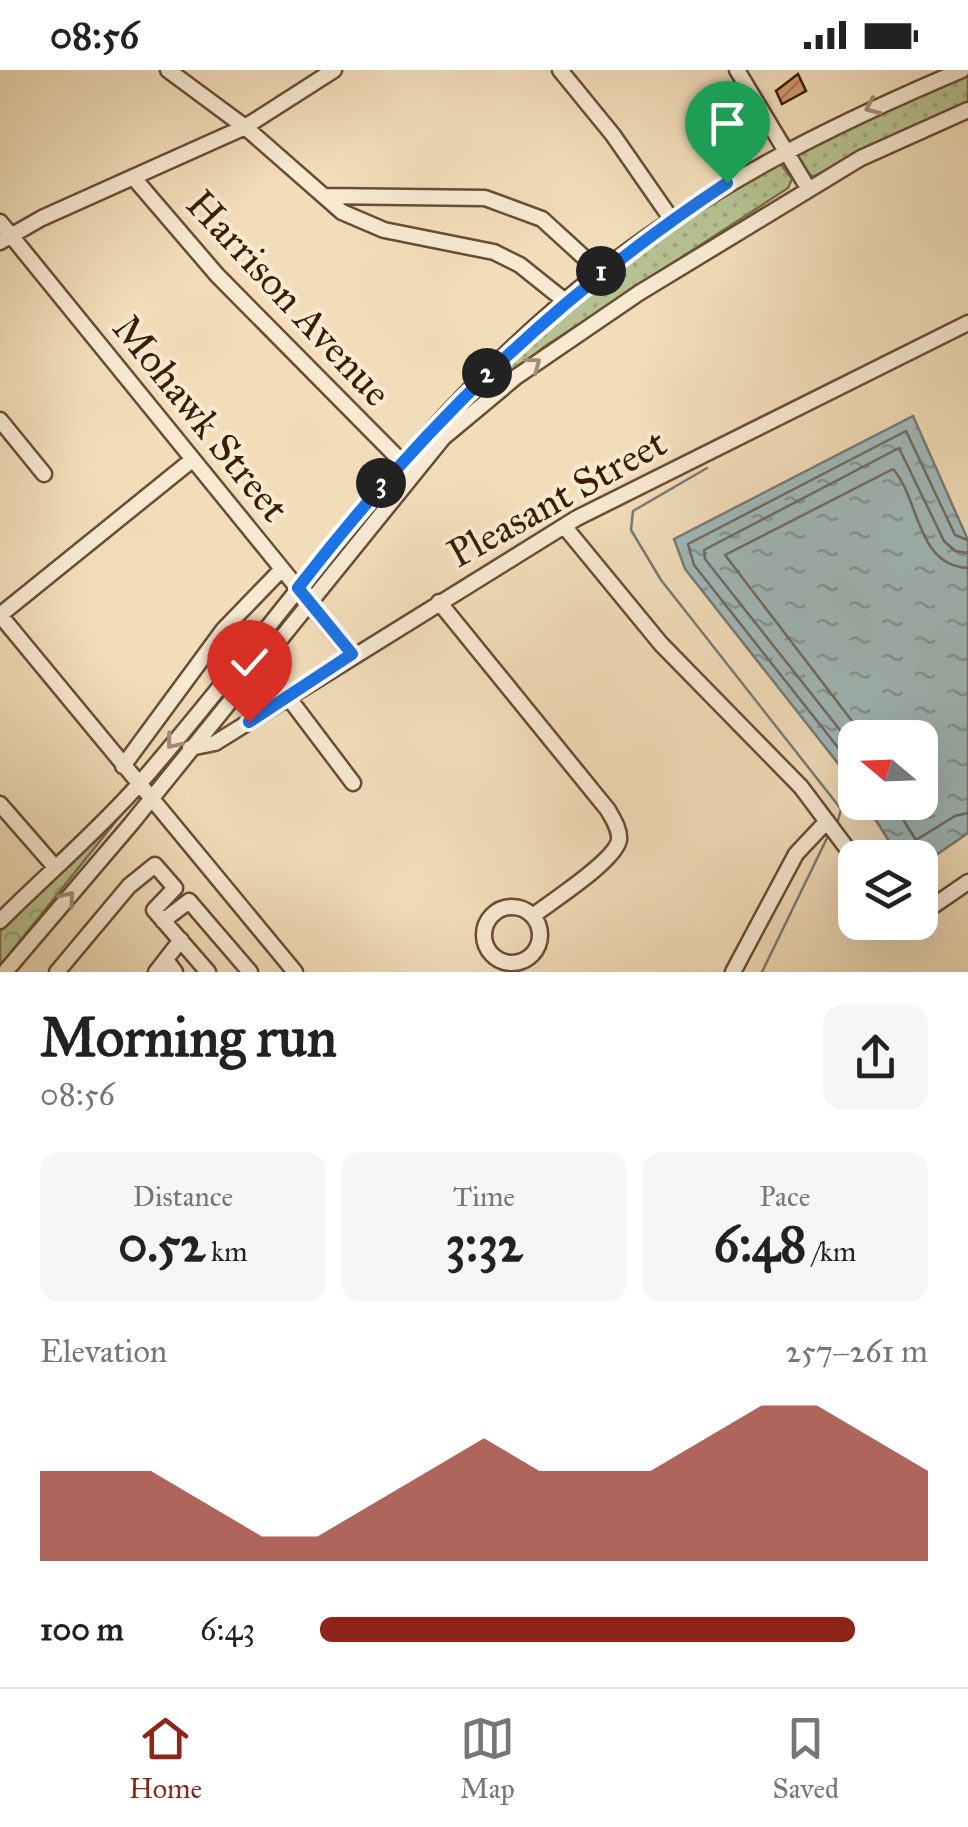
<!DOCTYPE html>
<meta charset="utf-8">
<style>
:root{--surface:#fff;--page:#f6f6f6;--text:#222;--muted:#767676;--line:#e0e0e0;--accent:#8f2418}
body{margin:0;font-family:"IM FELL Great Primer",serif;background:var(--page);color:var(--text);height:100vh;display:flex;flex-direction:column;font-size:38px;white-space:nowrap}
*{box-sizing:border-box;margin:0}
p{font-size:32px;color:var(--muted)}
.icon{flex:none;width:55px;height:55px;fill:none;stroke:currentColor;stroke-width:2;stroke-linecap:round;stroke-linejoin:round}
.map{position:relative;height:902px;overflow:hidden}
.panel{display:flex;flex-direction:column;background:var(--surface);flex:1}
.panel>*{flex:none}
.needle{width:65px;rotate:289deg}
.buttons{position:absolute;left:838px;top:650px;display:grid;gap:20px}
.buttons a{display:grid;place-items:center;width:100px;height:100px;border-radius:20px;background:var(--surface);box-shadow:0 10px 40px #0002;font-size:50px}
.pin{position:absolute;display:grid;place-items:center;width:85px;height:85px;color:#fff;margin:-102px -42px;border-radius:50% 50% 50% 0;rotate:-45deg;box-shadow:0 0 10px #0007}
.pin .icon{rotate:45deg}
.km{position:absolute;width:50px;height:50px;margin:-25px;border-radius:50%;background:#222;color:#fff;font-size:28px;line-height:50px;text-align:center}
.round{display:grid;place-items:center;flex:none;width:105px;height:105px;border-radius:20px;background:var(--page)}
.head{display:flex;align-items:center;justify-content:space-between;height:170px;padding:0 40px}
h1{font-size:55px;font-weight:800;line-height:75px}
.metrics{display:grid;grid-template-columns:repeat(3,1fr);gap:15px;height:170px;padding:10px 40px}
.metrics div{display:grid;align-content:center;border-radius:20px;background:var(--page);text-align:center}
.metrics b{font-size:50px;font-weight:800}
.metrics small{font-size:28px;font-weight:400}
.metrics p{font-size:28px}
.chart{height:280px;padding:20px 40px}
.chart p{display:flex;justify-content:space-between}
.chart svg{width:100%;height:180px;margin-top:10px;fill:var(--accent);opacity:.7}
ul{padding:0 40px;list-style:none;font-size:32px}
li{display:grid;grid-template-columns:160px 120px 1fr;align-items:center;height:75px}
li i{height:25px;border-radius:12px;background:var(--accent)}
.status{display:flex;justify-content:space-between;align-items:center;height:70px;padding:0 50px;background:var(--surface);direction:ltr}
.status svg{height:28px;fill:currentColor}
.dock{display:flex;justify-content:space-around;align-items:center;height:140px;border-top:2px solid var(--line);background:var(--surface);font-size:28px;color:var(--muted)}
.dock a{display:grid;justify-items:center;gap:5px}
.dock .on{color:var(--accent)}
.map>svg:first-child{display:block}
</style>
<div class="status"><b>08:56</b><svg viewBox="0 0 49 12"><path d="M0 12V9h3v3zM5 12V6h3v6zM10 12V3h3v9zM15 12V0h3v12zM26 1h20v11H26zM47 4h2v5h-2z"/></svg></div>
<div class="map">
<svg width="968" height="902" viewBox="0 0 968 902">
<defs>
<pattern id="grass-dots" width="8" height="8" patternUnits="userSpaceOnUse" patternTransform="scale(2.5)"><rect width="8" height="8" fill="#b7c292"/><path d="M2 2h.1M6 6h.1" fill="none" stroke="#9ea67c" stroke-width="1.8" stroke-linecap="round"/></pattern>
<pattern id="park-crowns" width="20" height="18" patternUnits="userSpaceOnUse" patternTransform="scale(2.5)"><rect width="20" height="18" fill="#b7c292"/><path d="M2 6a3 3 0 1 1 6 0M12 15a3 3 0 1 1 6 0" fill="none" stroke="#9ea67c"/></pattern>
<pattern id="water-ripples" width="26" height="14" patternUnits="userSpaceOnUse" patternTransform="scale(2.5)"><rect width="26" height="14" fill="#a0b9bb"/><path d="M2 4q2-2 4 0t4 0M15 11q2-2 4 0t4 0" fill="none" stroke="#849696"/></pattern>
<pattern id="building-hatch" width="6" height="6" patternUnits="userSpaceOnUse" patternTransform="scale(2.5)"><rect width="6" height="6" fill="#d19970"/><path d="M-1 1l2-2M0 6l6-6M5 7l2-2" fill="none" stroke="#ab7c5a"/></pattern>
</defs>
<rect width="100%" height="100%" fill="#f2ddba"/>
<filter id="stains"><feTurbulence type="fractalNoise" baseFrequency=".002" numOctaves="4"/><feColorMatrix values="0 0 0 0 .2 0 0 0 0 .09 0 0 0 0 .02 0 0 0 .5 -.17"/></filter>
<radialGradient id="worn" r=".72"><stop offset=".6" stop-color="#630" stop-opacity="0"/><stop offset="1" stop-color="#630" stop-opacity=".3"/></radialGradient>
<!-- grass -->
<path fill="url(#grass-dots)" stroke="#79704c" stroke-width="2.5" d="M968 3V32L815 106H809L796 87 797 82Z
M780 93 792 109 788 118 544 277 441 361C541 252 650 163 780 93Z"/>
<!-- park -->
<path fill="url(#park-crowns)" stroke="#79704c" stroke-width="2.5" d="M128 736 0 896V861Z"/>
<!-- water -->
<path fill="url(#water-ripples)" stroke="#787b73" stroke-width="2.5" d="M913 346 968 470V763L920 796V788L899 787 865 733 920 732V668H855V715L685 499 674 469Z"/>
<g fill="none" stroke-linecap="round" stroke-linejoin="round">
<!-- shore -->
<path stroke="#6e6b60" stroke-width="2.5" d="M865 668 725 485 893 399C920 429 916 496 968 498
M855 679 705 489 704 480 899 378 944 471 955 481 968 483
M855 699 694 495 688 474 906 361 955 465 968 470
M892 732 916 770 955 746 968 743"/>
<!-- stream -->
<path stroke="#787b73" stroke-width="2.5" d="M707 398 633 441 631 460 661 510 841 739 837 754
M762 902 827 768"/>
</g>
<!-- building -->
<path fill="url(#building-hatch)" stroke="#3b1d06" stroke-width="2.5" d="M798 4 806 21 782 34 776 21Z"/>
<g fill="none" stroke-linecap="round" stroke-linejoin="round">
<!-- minor casing -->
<g stroke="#694d33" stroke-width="19">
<path id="minor" d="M168 0 245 57 342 142 384 160 494 182 520 195 565 231
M560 0 613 65 672 150
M737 0 808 118
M133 107 217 205 400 390
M324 126 485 128 542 149 600 202
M0 152 352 585
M0 172 42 148 245 57 334 0
M0 350 44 404
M564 456 661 574 801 717 855 789
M439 532 608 740C613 749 620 759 619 770 615 791 552 831 534 845
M0 545 295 902
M0 545 192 390
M288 627 353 713
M190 678 215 673 577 448 968 253
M123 696 224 559 282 499
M0 734 54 796
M484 865a28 28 0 1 1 56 0a28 28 0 1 1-56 0Z
M920 845 968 812
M0 851C46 805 97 762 140 713 292 538 415 346 600 202 711 115 832 55 962 0
M163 851 189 831 250 902
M166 890 175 902
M5 902 131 754 443 368 516 307 639 223 861 88 968 40
M57 902 129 816 155 795 175 818 154 840 208 902
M156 902 181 870
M733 902 796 784 827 751"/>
</g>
<!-- minor -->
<use href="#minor" stroke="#f7e9d2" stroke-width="14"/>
</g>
<!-- one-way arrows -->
<defs><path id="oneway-chevron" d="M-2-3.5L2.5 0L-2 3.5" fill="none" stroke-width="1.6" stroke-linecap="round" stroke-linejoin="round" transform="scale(2.5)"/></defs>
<g stroke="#a28d76">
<use href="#oneway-chevron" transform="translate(872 37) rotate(156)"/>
<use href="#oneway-chevron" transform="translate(534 294) rotate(-37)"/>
<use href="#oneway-chevron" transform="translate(173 672) rotate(129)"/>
<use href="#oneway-chevron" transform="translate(68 828) rotate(-50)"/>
</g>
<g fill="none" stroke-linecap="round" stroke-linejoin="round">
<!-- route casing -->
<g stroke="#fff" stroke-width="20">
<path id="route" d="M249 652 352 584 298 518C423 356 556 226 727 113"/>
</g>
<!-- route -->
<use href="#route" stroke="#1a73e8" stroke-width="12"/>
</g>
<g text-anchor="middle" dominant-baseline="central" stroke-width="8" stroke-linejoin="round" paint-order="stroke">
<!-- street labels -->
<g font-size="40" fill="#3b1d06" stroke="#f7e9d2">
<text transform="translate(289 228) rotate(47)">Harrison Avenue</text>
<text transform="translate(201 348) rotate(51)">Mohawk Street</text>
<text transform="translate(557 428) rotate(-29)">Pleasant Street</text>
</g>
</g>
<rect width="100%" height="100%" filter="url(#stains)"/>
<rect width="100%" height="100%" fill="url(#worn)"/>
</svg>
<div class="buttons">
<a><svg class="needle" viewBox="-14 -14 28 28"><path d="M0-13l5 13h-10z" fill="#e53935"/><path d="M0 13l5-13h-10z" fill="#767676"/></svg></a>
<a><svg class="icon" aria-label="layers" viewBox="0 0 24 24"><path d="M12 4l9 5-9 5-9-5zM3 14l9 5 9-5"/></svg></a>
</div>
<div class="pin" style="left:727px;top:113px;background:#1e9e55"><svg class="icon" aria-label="arrive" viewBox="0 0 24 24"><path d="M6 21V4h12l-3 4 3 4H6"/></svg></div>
<div class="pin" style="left:249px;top:652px;background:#d93025"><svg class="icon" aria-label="check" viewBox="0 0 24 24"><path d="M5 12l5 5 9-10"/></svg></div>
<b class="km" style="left:601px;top:201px">1</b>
<b class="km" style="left:487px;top:303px">2</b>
<b class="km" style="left:381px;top:413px">3</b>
</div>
<section class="panel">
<div class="head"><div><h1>Morning run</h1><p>08:56</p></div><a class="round"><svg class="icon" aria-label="share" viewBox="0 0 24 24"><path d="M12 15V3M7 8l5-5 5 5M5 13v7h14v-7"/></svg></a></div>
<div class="metrics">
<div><p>Distance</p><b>0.52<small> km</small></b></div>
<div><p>Time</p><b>3:32</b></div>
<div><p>Pace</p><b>6:48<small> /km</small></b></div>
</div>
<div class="chart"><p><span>Elevation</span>257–261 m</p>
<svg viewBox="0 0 160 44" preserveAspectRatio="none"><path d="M0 44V22L10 22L20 22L30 30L40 38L50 38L60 30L70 22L80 14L90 22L100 22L110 22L120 14L130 6L140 6L150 14L160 22V44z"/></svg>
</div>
<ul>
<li><b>100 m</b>6:43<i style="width:88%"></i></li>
</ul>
</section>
<nav class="dock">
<a class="on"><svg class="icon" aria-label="home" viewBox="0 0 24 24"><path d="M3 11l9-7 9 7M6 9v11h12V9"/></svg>Home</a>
<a><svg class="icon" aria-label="map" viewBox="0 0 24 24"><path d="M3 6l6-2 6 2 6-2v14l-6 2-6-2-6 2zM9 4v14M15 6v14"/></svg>Map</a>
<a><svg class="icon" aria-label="saved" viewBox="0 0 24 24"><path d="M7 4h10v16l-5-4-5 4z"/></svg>Saved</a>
</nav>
